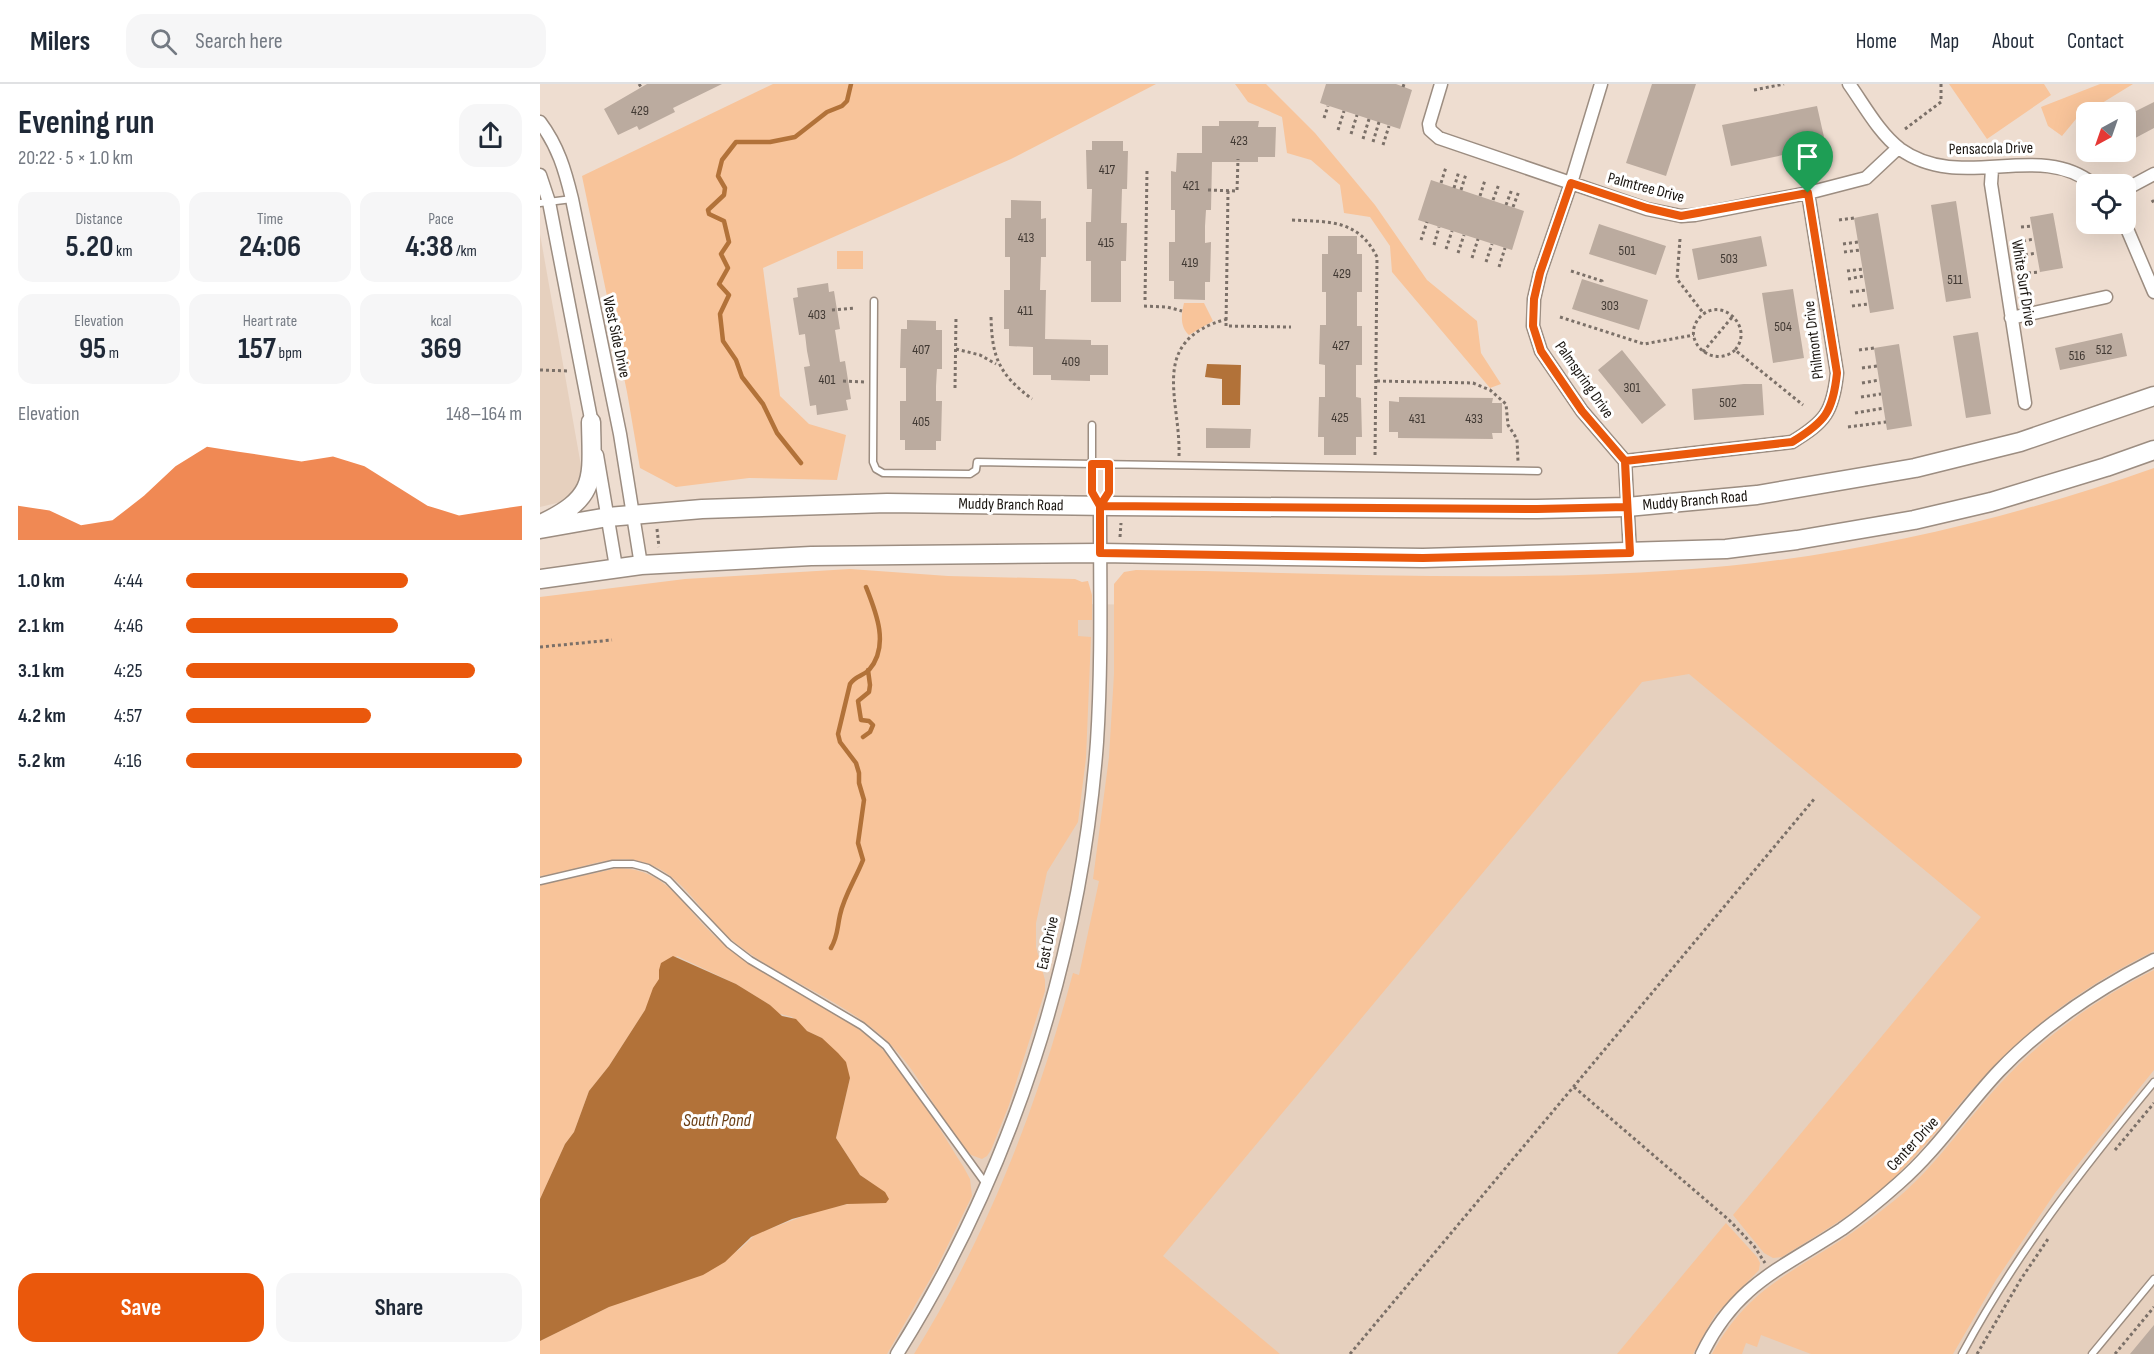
<!DOCTYPE html>
<meta charset="utf-8">
<style>
:root{--surface:#fff;--page:#f6f6f7;--text:#1f2937;--muted:#747a83;--line:#e0e1e3;--accent:#ea580c}
body{margin:0;font-family:"Sofia Sans Condensed",sans-serif;background:var(--page);color:var(--text);height:100vh;display:flex;flex-direction:column;font-size:22px;white-space:nowrap}
*{box-sizing:border-box;margin:0}
p{font-size:20px;color:var(--muted)}
.icon{flex:none;width:33px;height:33px;fill:none;stroke:currentColor;stroke-width:2;stroke-linecap:round;stroke-linejoin:round}
.map{position:relative;flex:1;overflow:hidden}
.sheet{display:flex;flex-direction:column;background:var(--surface);width:540px}
.sheet>*{flex:none}
.needle{width:39px;rotate:220deg}
.controls{position:absolute;left:1536px;top:18px;display:grid;gap:12px}
.controls a{display:grid;place-items:center;width:60px;height:60px;border-radius:12px;background:var(--surface);box-shadow:0 6px 24px #0002;font-size:30px}
.pin{position:absolute;display:grid;place-items:center;width:51px;height:51px;color:#fff;margin:-62px -26px;border-radius:50% 50% 50% 0;rotate:-45deg;box-shadow:0 0 6px #0007}
.pin .icon{rotate:45deg}
.round{display:grid;place-items:center;flex:none;width:63px;height:63px;border-radius:18px;background:var(--page)}
.summary{display:flex;align-items:center;justify-content:space-between;height:102px;padding:0 18px}
h1{font-size:33px;font-weight:700;line-height:45px}
.metrics{display:grid;grid-template-columns:repeat(3,1fr);gap:9px;height:102px;padding:6px 18px}
.metrics div{display:grid;align-content:center;border-radius:15px;background:var(--page);text-align:center}
.metrics b{font-size:30px;font-weight:700}
.metrics small{font-size:16px;font-weight:400}
.metrics p{font-size:16px}
.chart{height:168px;padding:12px 18px}
.chart p{display:flex;justify-content:space-between}
.chart svg{width:100%;height:108px;margin-top:6px;fill:var(--accent);opacity:.7}
.cta{display:flex;gap:12px;margin-top:auto;padding:12px 18px}
.cta a{flex:1;height:69px;border-radius:18px;background:var(--accent);color:#fff;font-size:24px;font-weight:700;line-height:69px;text-align:center}
.cta a+a{background:var(--page);color:var(--text)}
ul{padding:0 18px;list-style:none;font-size:20px}
li{display:grid;grid-template-columns:96px 72px 1fr;align-items:center;height:45px}
li i{height:15px;border-radius:8px;background:var(--accent)}
header{display:flex;align-items:center;gap:36px;box-sizing:border-box;height:84px;padding:0 30px;background:var(--surface);border-bottom:2px solid var(--line)}
header strong{font-size:28px}
nav{display:flex;gap:33px;margin-inline-start:auto;font-size:21px}
.search{width:420px;height:54px;background:var(--page);display:flex;align-items:center;gap:15px;box-sizing:border-box;padding:0 21px;border-radius:18px;color:var(--muted);font-size:22px}
main{display:flex;flex:1;min-height:0}
.map>svg:first-child{display:block}
</style>
<header>
<strong>Milers</strong>
<div class="search"><svg class="icon" aria-label="search" viewBox="0 0 24 24"><circle cx="10" cy="10" r="6"/><path d="M15 15l6 6"/></svg>Search here</div>
<nav><a>Home</a><a>Map</a><a>About</a><a>Contact</a></nav>
</header>
<main>
<section class="sheet">
<div class="summary"><div><h1>Evening run</h1><p>20:22 · 5 × 1.0 km</p></div><a class="round"><svg class="icon" aria-label="share" viewBox="0 0 24 24"><path d="M12 15V3M7 8l5-5 5 5M5 13v7h14v-7"/></svg></a></div>
<div class="metrics">
<div><p>Distance</p><b>5.20<small> km</small></b></div>
<div><p>Time</p><b>24:06</b></div>
<div><p>Pace</p><b>4:38<small> /km</small></b></div>
</div>
<div class="metrics">
<div><p>Elevation</p><b>95<small> m</small></b></div>
<div><p>Heart rate</p><b>157<small> bpm</small></b></div>
<div><p>kcal</p><b>369</b></div>
</div>
<div class="chart"><p><span>Elevation</span>148–164 m</p>
<svg viewBox="0 0 160 44" preserveAspectRatio="none"><path d="M0 44V30L10 32L20 38L30 36L40 26L50 14L60 6L70 8L80 10L90 12L100 10L110 14L120 22L130 30L140 34L150 32L160 30V44z"/></svg>
</div>
<ul>
<li><b>1.0 km</b>4:44<i style="width:66%"></i></li>
<li><b>2.1 km</b>4:46<i style="width:63%"></i></li>
<li><b>3.1 km</b>4:25<i style="width:86%"></i></li>
<li><b>4.2 km</b>4:57<i style="width:55%"></i></li>
<li><b>5.2 km</b>4:16<i style="width:100%"></i></li>
</ul>
<div class="cta"><a>Save</a><a>Share</a></div>
</section>
<div class="map">
<svg width="1614" height="1270" viewBox="0 0 1614 1270">
<rect width="100%" height="100%" fill="#eeddd0"/>
<!-- built -->
<path fill="#e6d0be" d="M0 150 43 393 25 417 0 423Z
M1614 430V1270H0V556L537 520 960 525Z"/>
<!-- green -->
<path fill="#f8c49a" d="M233 0H616L471 75 223 184 240 312 269 340 306 351 297 396 209 394 136 403 100 384 87 308 42 92Z
M695 0H726L775 49 835 121 887 196 937 237 941 269 961 300 950 304 852 188 850 162 830 133 804 129 800 101 771 76 747 69 742 33 708 18Z
M1409 0H1504L1511 11 1447 55Z
M1560 0H1593L1536 35 1522 52 1508 42 1501 23Z
M297 167H323V185H297Z
M644 219H664L673 237 649 251C640 243 641 231 644 219Z
M1614 384V867C1555 896 1501 933 1455 981 1416 1020 1386 1066 1344 1103 1313 1131 1277 1151 1242 1173L1233 1174 1224 1169 1193 1131 1441 833 1149 590 1102 598 623 1172 740 1270H374C447 1152 497 1023 533 889L539 891 559 797 553 795 569 673 574 590V500L584 488 596 486C777 488 959 499 1139 486 1302 475 1461 438 1614 384Z
M310 485 408 492 535 495 542 498 548 497 552 511V536H538V552L551 553 546 674 538 738 507 788 496 839V863L505 896V907L469 1021 451 1066 447 1072 442 1075 431 1071 420 1058C395 1027 378 987 349 959 303 913 235 895 186 851 158 825 139 785 98 777 64 770 33 789 0 792V513L145 495Z
M78 784C129 785 144 825 178 855 226 898 296 920 340 963 374 997 397 1042 423 1082L430 1095 432 1112 396 1185 347 1270H0V1257L69 1223 199 1166 216 1150 277 1127 317 1118 341 1119 337 1103 320 1091 296 1054 310 994 282 954 267 947 252 933 237 929 230 921 196 900 137 872 119 890V896L105 926 69 982 49 1007 34 1048 25 1060 0 1115V801Z
M1614 886V986L1515 1109 1456 1196 1413 1270H1271L1221 1251 1217 1263 1206 1259 1202 1270H1172C1204 1211 1241 1194 1295 1160 1318 1146 1340 1128 1361 1111 1398 1079 1425 1038 1458 1002 1502 954 1556 915 1614 886Z
M1186 1139 1217 1173 1220 1179 1219 1186 1175 1231 1153 1270H1077Z"/>
<!-- water -->
<path fill="#b27239" d="M667 280 701 281 700 321H682V295L665 293Z
M133 872 196 900 230 921 242 932 256 935 267 947 282 954 298 969 306 978 310 994 296 1054 320 1091 345 1108 349 1115 346 1119 307 1120 252 1135 211 1153 185 1178 163 1191 69 1223 0 1257V1115L25 1060 34 1048 49 1007 69 982 105 926 113 904 119 895V886L121 879Z"/>
<g fill="none" stroke-linecap="round" stroke-linejoin="round">
<!-- stream -->
<path stroke="#b27239" stroke-width="4.5" d="M261 379 237 349 223 320 202 293 196 276 183 257 180 230 189 211 179 200 188 184 181 170 189 158 184 137 169 130 168 126 184 111 185 104 178 92 182 76 196 58H230L255 53 287 28 302 22 307 17 311 0
M323 653 330 648 333 641 329 637 321 636 318 617 329 608 330 601 328 586
M291 864C298 852 297 844 300 831 304 812 316 794 323 776L318 759 324 716 319 699V689L316 679 300 658 298 650 310 600C315 592 323 592 329 586 350 562 336 528 326 503"/>
</g>
<!-- building -->
<path fill="#bbab9f" d="M107 0H182L133 24 135 28 99 46 97 42 78 51 64 25Z
M786 0H856L872 6 860 45 780 19Z
M1112 0H1156L1126 92 1086 79Z
M1614 18V44L1586 59V32Z
M1277 22 1286 62 1191 82 1182 41Z
M679 37H719L718 43H736L735 73H718V78H672L671 126H666L665 142V159L671 158 670 198H665V216L634 215V197H629V158H635V126H631V87L636 88 637 69H662V42H679Z
M552 57H583V67H588L587 105H582L581 139H587L586 177H581V218H551V177H546V138H551L552 105H547L546 66H552Z
M891 96 984 127 972 166 878 136Z
M471 116 501 117V135L506 134V173H501L500 206H506L505 255 551 256V261H568V291H550V297L511 296V291H493V263L469 262V245H464V206H470V173H465V134H471Z
M1416 117 1431 214 1406 218 1391 121Z
M1338 129 1354 225 1330 229 1314 134Z
M1513 129 1523 184 1500 188 1490 133Z
M1059 140 1126 162 1116 191 1049 170Z
M788 152H817V170H822V208H817V242H822V281H816V313L821 314 822 353H816V371H784V353H778L779 313H785V281L779 280 780 241H786V208H782V170H788Z
M1221 152 1227 182 1158 196 1152 165Z
M1042 195 1108 216 1099 246 1032 225Z
M288 199 289 208 294 207 300 245 295 246 300 278 305 277 311 315 306 316 308 326 277 331 276 321 270 322 264 283 270 282 267 267 265 250 259 251 253 214 258 213 257 204Z
M1253 205 1264 274 1233 279 1222 209Z
M367 236 396 237V246H402V285H397L396 302V317H402L401 357H396V366H365V356H360V317H366V284H360L361 245H367Z
M1438 248 1451 330 1426 334 1413 252Z
M1582 249 1587 272 1520 286 1515 264Z
M1359 260 1372 342 1347 346 1334 264Z
M1082 266 1126 321 1102 340 1058 286Z
M1204 300H1222L1224 331 1154 336 1152 305Z
M859 313 953 314 952 319H962V349H952L953 355 858 354V348H849V317L859 318Z
M666 344 711 345 710 364H666Z
M1614 1241V1270H1590Z"/>
<g fill="none" stroke-linecap="round" stroke-linejoin="round">
<!-- lane casing -->
<g stroke="#9c8d81" stroke-width="9">
<path id="lane" d="M0 119 32 115
M334 217 333 378 336 385 343 389 430 390 436 386 437 378 998 387
M552 341V408L560 422 569 408V380
M0 797 73 780H93L108 784 128 796 189 860 210 876 322 942 346 962 446 1100
M1422 1270C1475 1171 1543 1084 1614 998
M1552 1270 1614 1195"/>
</g>
<!-- street casing -->
<g stroke="#9c8d81" stroke-width="15">
<path id="street" d="M901 0 889 40 890 46 899 54 1107 125 1141 132 1155 131 1268 109 1326 94 1358 64
M1061 0 1031 99 1000 189 994 215 993 242 1001 267 1042 327 1085 377 1090 469
M1309 0C1324 21 1339 49 1360 65 1421 109 1498 56 1553 100
M0 38C18 62 25 86 32 115L80 350 101 481
M1452 85 1451 100 1485 319
M0 91 9 118 53 345
M1586 105 1614 90
M1585 140 1614 208
M1471 234 1566 213
M57 371 76 483
M1085 377 1252 358C1285 338 1293 328 1297 289L1268 109
M357 1270C472 1087 541 873 557 658 562 580 560 501 560 422
M1162 1270C1196 1200 1241 1185 1302 1145 1322 1131 1341 1115 1359 1099 1397 1066 1425 1023 1459 987 1504 940 1557 905 1614 876"/>
</g>
<!-- secondary casing -->
<g stroke="#9c8d81" stroke-width="21">
<path id="secondary" d="M1 440C58 413 52 395 51 338
M0 445 68 433 162 425 347 419 572 422 997 425 1087 423 1217 411 1375 384 1480 358 1614 312
M0 495 101 481 271 472 560 469 883 474 1186 465 1257 456 1374 436 1451 418 1566 383 1614 366"/>
</g>
<!-- path -->
<path stroke="#7b7068" stroke-width="3" stroke-dasharray="3 3" stroke-linecap="butt" d="M99 0 101 3
M863 3 864 0
M1214 6 1244 0
M784 34 788 22
M1365 45 1401 18V0
M798 46 804 27
M811 50 817 31
M823 55 829 35
M833 58 839 38
M843 61 849 42
M901 99 906 83
M914 104 919 87
M668 106 697 107 698 75
M921 106 926 90
M688 107 686 242 751 243
M940 112 945 96
M953 116 959 100
M1612 116 1614 119
M966 121 972 105
M973 123 979 107
M752 136C789 138 818 135 837 173L835 374
M1299 136 1314 134
M1481 143 1492 142
M1140 155 1137 195 1164 230
M881 156 887 138
M1483 157 1494 155
M1303 160 1318 158
M894 161 899 143
M906 165 912 147
M1304 168 1320 166
M918 169 924 151
M1485 171 1496 169
M932 174 938 155
M946 178 952 160
M959 183 965 164
M1031 187 1062 197 1061 200
M1307 187 1323 185
M1488 189 1500 188
M1308 195 1324 192
M1310 208 1327 206
M605 216 607 86
M604 222 627 223 642 227
M1312 222 1328 220
M292 226 315 224
M451 233C452 274 459 290 492 315
M1020 233 1104 260 1154 251
M416 265 440 271 456 280
M1195 266C1173 286 1139 256 1160 233 1181 211 1215 243 1195 266L1263 321
M1319 266 1334 264
M1163 268 1193 232
M1322 284 1337 282
M0 286 29 287
M303 297 325 298
M837 297 933 299 950 306 966 320 968 341 977 355 978 377
M1322 299 1339 296
M415 304 416 233
M1321 313 1341 310
M1315 329 1344 324
M1308 343 1346 338
M639 372C641 315 607 257 687 235
M117 445 119 463
M580 453 581 439
M0 563 72 556
M1034 1003 1189 1136 1214 1162 1225 1179
M1575 1066 1614 1019
M810 1270 1275 714
M1437 1270 1481 1195 1508 1155
M1575 1270 1614 1223"/>
<!-- lane -->
<use href="#lane" stroke="#fff" stroke-width="6"/>
<!-- street -->
<use href="#street" stroke="#fff" stroke-width="12"/>
<!-- secondary -->
<use href="#secondary" stroke="#fff" stroke-width="18"/>
</g>
<g fill="none" stroke-linecap="round" stroke-linejoin="round">
<!-- route casing -->
<g stroke="#fff" stroke-width="12">
<path id="route" d="M1268 109 1297 289C1293 328 1285 338 1252 358L1085 377 1087 423 997 425 560 422 552 408V380H569V408L560 422V469L883 474 1090 469 1085 377 1042 327 1001 267 993 242 994 215 1000 189 1031 99 1107 124 1141 132 1268 109"/>
</g>
<!-- route -->
<use href="#route" stroke="#ea580c" stroke-width="8"/>
</g>
<g text-anchor="middle" dominant-baseline="central" stroke-width="6" stroke-linejoin="round" paint-order="stroke">
<!-- number labels -->
<g font-size="14" fill="#423a34">
<text x="100" y="26">429</text>
<text x="699" y="56">423</text>
<text x="567" y="85">417</text>
<text x="651" y="101">421</text>
<text x="486" y="153">413</text>
<text x="566" y="158">415</text>
<text x="1087" y="166">501</text>
<text x="1189" y="174">503</text>
<text x="650" y="178">419</text>
<text x="802" y="189">429</text>
<text x="1415" y="195">511</text>
<text x="1070" y="221">303</text>
<text x="485" y="226">411</text>
<text x="277" y="230">403</text>
<text x="1243" y="242">504</text>
<text x="801" y="261">427</text>
<text x="381" y="265">407</text>
<text x="1564" y="265">512</text>
<text x="1537" y="271">516</text>
<text x="531" y="277">409</text>
<text x="287" y="295">401</text>
<text x="1092" y="303">301</text>
<text x="1188" y="318">502</text>
<text x="800" y="333">425</text>
<text x="877" y="334">431</text>
<text x="934" y="334">433</text>
<text x="381" y="337">405</text>
</g>
<!-- street labels -->
<g font-size="16" fill="#1a1510" stroke="#fff">
<text transform="translate(1451 65) rotate(-1)">Pensacola Drive</text>
<text transform="translate(1106 104) rotate(15)">Palmtree Drive</text>
<text transform="translate(1483 199) rotate(81)">White Surf Drive</text>
<text transform="translate(76 253) rotate(78)">West Side Drive</text>
<text transform="translate(1274 256) rotate(-97)">Philmont Drive</text>
<text transform="translate(1044 296) rotate(55)">Palmspring Drive</text>
<text transform="translate(1155 417) rotate(-5)">Muddy Branch Road</text>
<text transform="translate(471 421) rotate(1)">Muddy Branch Road</text>
<text transform="translate(508 859) rotate(-78)">East Drive</text>
<text transform="translate(1373 1060) rotate(-47)">Center Drive</text>
</g>
<!-- water labels -->
<g font-size="18" font-style="italic" fill="#6b3f15" stroke="#fff">
<text x="177" y="1036">South Pond</text>
</g>
</g>
</svg>
<div class="controls">
<a><svg class="needle" viewBox="-14 -14 28 28"><path d="M0-13l5 13h-10z" fill="#e53935"/><path d="M0 13l5-13h-10z" fill="#747a83"/></svg></a>
<a><svg class="icon" aria-label="locate" viewBox="0 0 24 24"><circle cx="12" cy="12" r="6"/><path d="M12 2v4M12 18v4M2 12h4M18 12h4"/></svg></a>
</div>
<div class="pin" style="left:1268px;top:109px;background:#1e9e55"><svg class="icon" aria-label="arrive" viewBox="0 0 24 24"><path d="M6 21V4h12l-3 4 3 4H6"/></svg></div>
</div>
</main>
